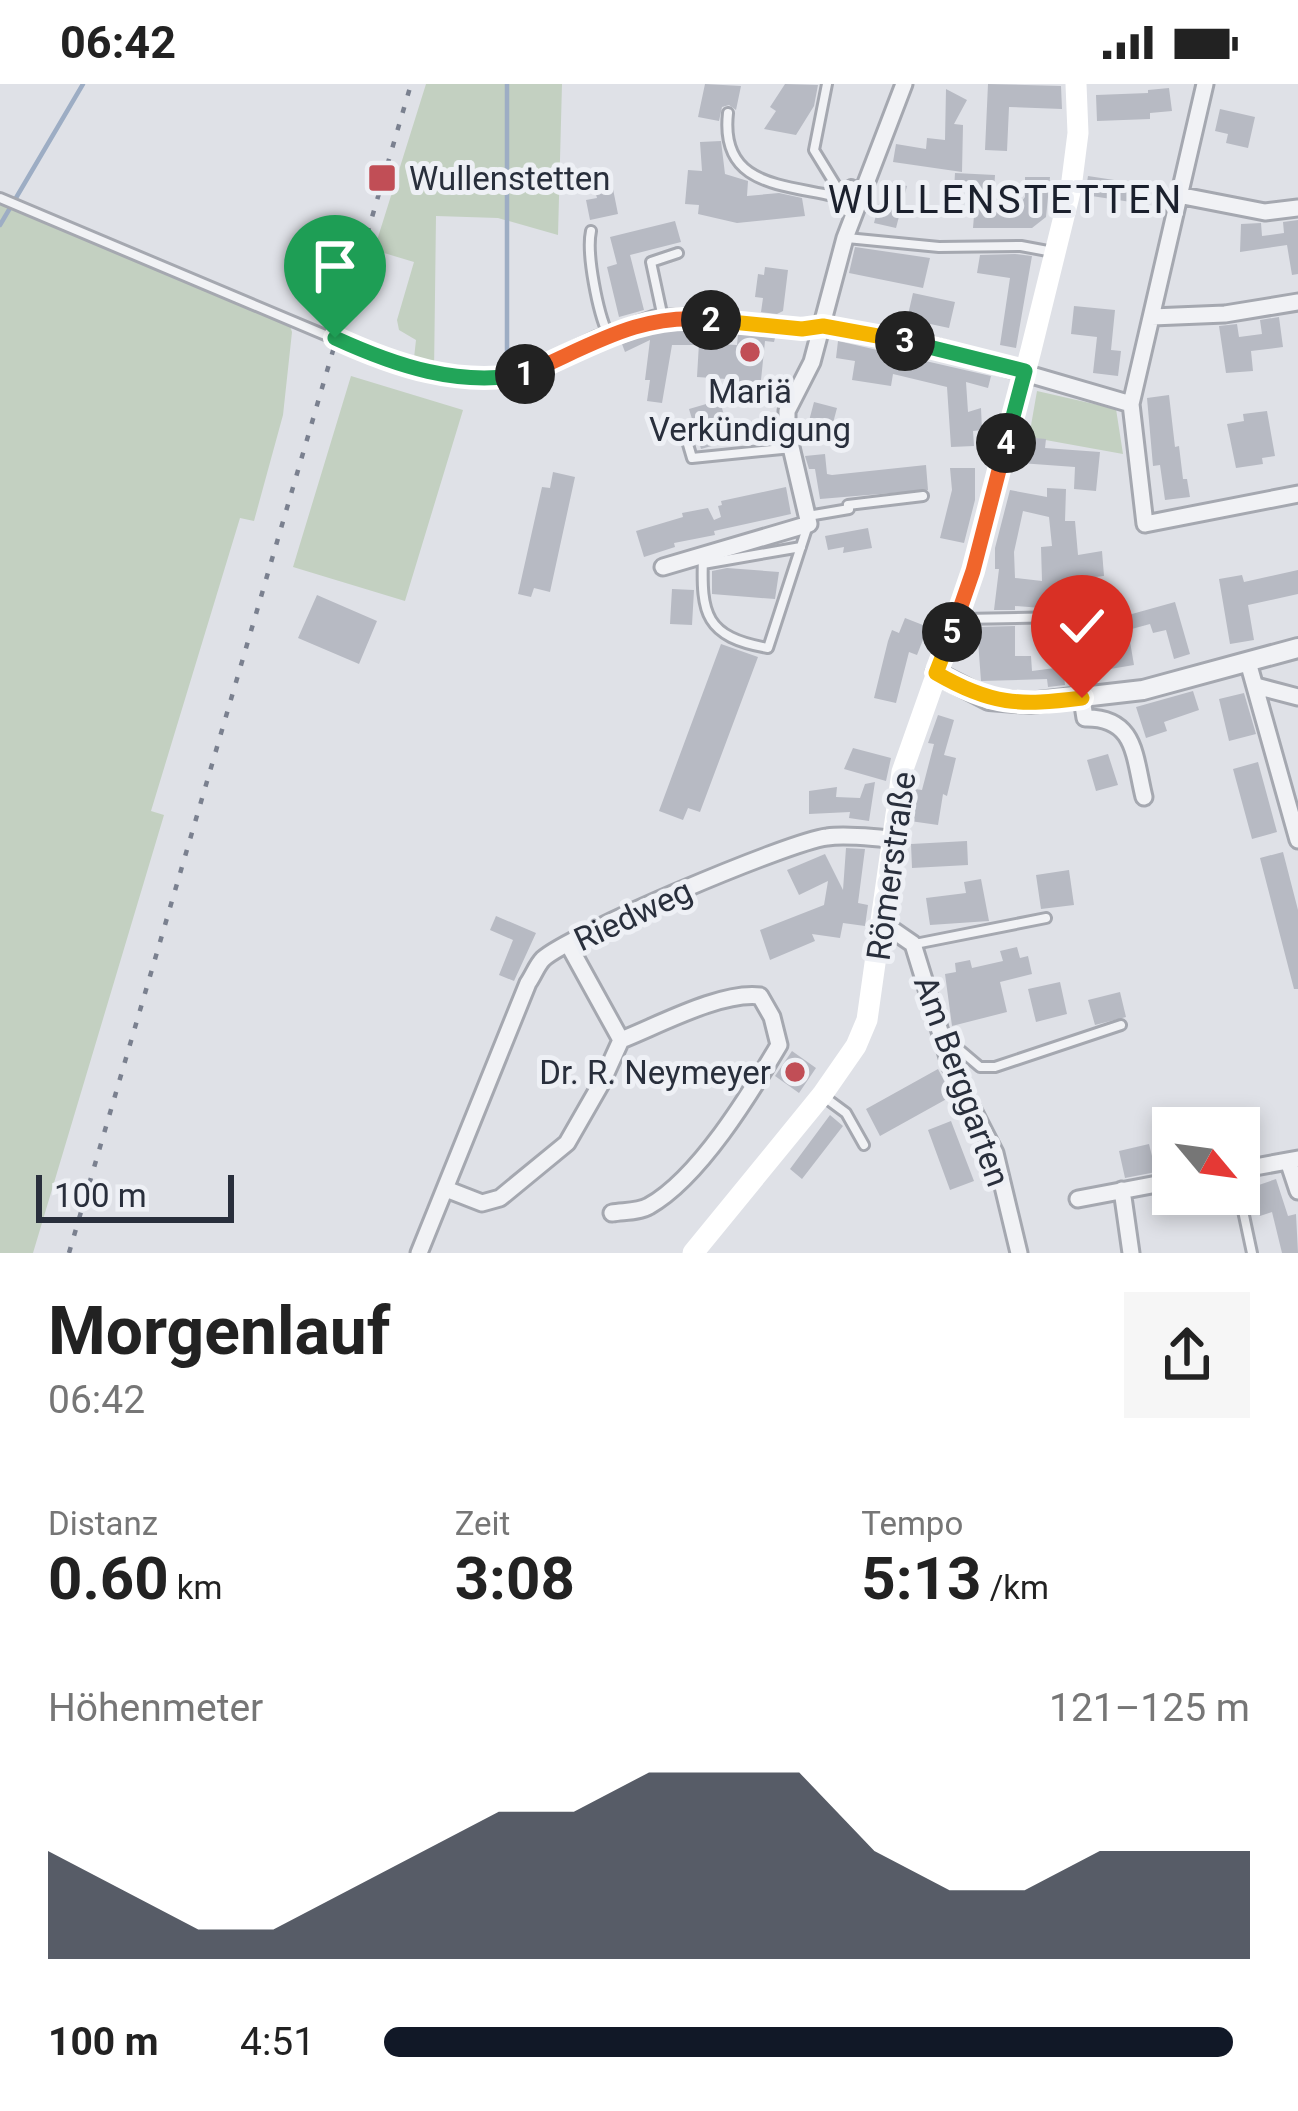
<!DOCTYPE html>
<html lang="de">
<meta charset="utf-8">
<style>
:root{--surface:#fff;--page:#f6f6f6;--text:#222;--muted:#767676;--accent:#111827}
body{margin:0;font-family:Roboto,sans-serif;background:var(--page);color:var(--text);height:100vh;display:flex;flex-direction:column;font-size:45px;white-space:nowrap}
*{box-sizing:border-box;margin:0}
p{font-size:39px;color:var(--muted)}
.icon{flex:none;width:66px;height:66px;fill:none;stroke:currentColor;stroke-width:2;stroke-linecap:round;stroke-linejoin:round}
.map{position:relative;height:1169px;overflow:hidden}
.details{display:flex;flex-direction:column;background:var(--surface);flex:1}
.details>*{flex:none}
.needle{width:78px;rotate:119deg}
.buttons{position:absolute;left:1152px;top:1023px;display:grid;gap:24px}
.buttons a{display:grid;place-items:center;width:108px;height:108px;border-radius:0px;background:var(--surface);box-shadow:0 6px 18px #0003;font-size:60px}
.scale{position:absolute;left:36px;bottom:30px;width:198px;box-sizing:border-box;padding-left:12px;border:6px solid #292f3c;border-top:0;font-size:33px;line-height:42px;white-space:nowrap;color:#292f3c;-webkit-text-stroke:9px #eef0f5;paint-order:stroke}
.pin{position:absolute;display:grid;place-items:center;width:102px;height:102px;color:#fff;margin:-123px -51px;border-radius:50% 50% 50% 0;rotate:-45deg;box-shadow:0 0 12px #0007}
.pin .icon{rotate:45deg}
.km{position:absolute;width:60px;height:60px;margin:-30px;border-radius:50%;background:#222;color:#fff;font-size:33px;line-height:60px;text-align:center}
.round{display:grid;place-items:center;flex:none;width:126px;height:126px;border-radius:0px;background:var(--page)}
.overview{display:flex;align-items:center;justify-content:space-between;height:204px;padding:0 48px}
h1{font-size:66px;font-weight:700;line-height:90px}
.stats{display:grid;grid-template-columns:repeat(3,1fr);gap:18px;height:204px;padding:12px 48px}
.stats div{display:grid;align-content:center}
.stats b{font-size:60px;font-weight:700}
.stats small{font-size:33px;font-weight:400}
.stats p{font-size:33px}
.chart{height:336px;padding:24px 48px}
.chart p{display:flex;justify-content:space-between}
.chart svg{width:100%;height:216px;margin-top:12px;fill:var(--accent);opacity:.7}
ul{padding:0 48px;list-style:none;font-size:39px}
li{display:grid;grid-template-columns:192px 144px 1fr;align-items:center;height:90px}
li i{height:30px;border-radius:15px;background:var(--accent)}
.status{display:flex;justify-content:space-between;align-items:center;height:84px;padding:0 60px;background:var(--surface);direction:ltr}
.status svg{height:33px;fill:currentColor}
.map>svg:first-child{display:block}
</style>
<div class="status"><b>06:42</b><svg viewBox="0 0 49 12"><path d="M0 12V9h3v3zM5 12V6h3v6zM10 12V3h3v9zM15 12V0h3v12zM26 1h20v11H26zM47 4h2v5h-2z"/></svg></div>
<div class="map">
<svg width="1298" height="1169" viewBox="0 0 1298 1169">
<rect width="100%" height="100%" fill="#dfe1e7"/>
<!-- green -->
<path fill="#c3d0c1" d="M426 0H562L558 151 498 134 436 132 434 289 413 283 416 256 399 246 397 236 414 178 374 166Z
M0 119 282 235 289 239 292 248 283 331 254 437 240 434 151 727 164 731 33 1169H0Z
M351 292 463 326 405 517 293 483Z
M1037 307 1116 325 1123 370 1029 353Z"/>
<g fill="none" stroke-linecap="round" stroke-linejoin="round">
<!-- stream -->
<path stroke="#9dadc4" stroke-width="4.5" d="M507 0V270
M0 141 83 0"/>
</g>
<!-- building -->
<path fill="#b7bac3" fill-rule="evenodd" d="M705 0 741 2 736 26 729 21 722 23 719 37 698 33Z
M785 0 818 1 814 22 796 51 764 45 776 27 770 23Z
M988 0 1061 2 1062 25 1009 23 1007 67 985 66Z
M1169 4 1172 27 1150 29V35L1097 37 1096 11 1148 9V6Z
M946 5 967 16 954 40 963 41 962 88 893 78 896 60 926 65 927 54 945 56Z
M1220 25 1255 33 1248 64 1226 59 1228 50 1215 47Z
M721 57 725 90 748 97 747 112 779 109 802 114 805 132 737 139 698 130 699 121 685 120 688 86 702 87 700 58Z
M955 89 995 91 993 122H1018L1025 113V93H1050L1046 133 1032 144H973L976 107 954 106Z
M1088 92 1147 101 1144 120 1085 111Z
M885 96 907 102 896 144 874 139Z
M593 98 612 100 618 130 590 136 586 116 597 114Z
M1298 136V190L1292 191 1287 161 1240 168 1241 140 1261 139 1262 152 1284 149 1283 138Z
M675 137 681 158 630 171 644 226 619 233 607 183 617 180 610 153Z
M855 163 930 174 923 204 849 189Z
M1015 170 1032 172 1016 264 1000 261 1010 194 977 189 980 171Z
M765 183 788 186 783 227 777 230 761 228 763 214 755 213 758 190 764 191Z
M913 209 955 218 949 244 907 235Z
M1074 222 1115 226 1111 266 1121 267 1118 292 1093 289 1097 253 1071 250Z
M1279 233 1283 263 1251 267 1253 287 1226 289 1219 242 1237 240 1239 253 1262 250 1260 236Z
M699 246V261H672L662 319 647 317 650 296H645L650 256 625 268 622 260 657 247Z
M738 250 775 254 774 258 765 257 761 296 753 309 726 302 727 295 697 293 699 259 737 261Z
M838 257 991 292 988 304 966 298 968 328 981 324 982 346 973 347 974 362 951 363 947 303 893 290 891 302 852 296 855 277 836 274Z
M1169 311 1175 363 1179 362 1183 395H1187L1190 413 1165 416 1160 381 1153 382 1147 314Z
M720 316 726 340 775 334 777 355 734 361 733 356 701 365 689 325Z
M814 318 837 324 828 358 805 352Z
M1267 327 1275 372 1262 374 1263 380 1236 384 1227 340 1244 337 1243 330Z
M1024 353 1046 355 1045 364 1100 368 1096 407 1074 405 1075 383 1020 379Z
M825 370 827 390 832 391 926 381 928 406 820 415 815 385H809L805 372Z
M950 384H975V416L964 459 940 454 952 406Z
M553 388 575 393 550 508 534 504 531 513 518 510 542 403 550 404Z
M786 403 791 430 714 447 715 451 674 459 675 463 644 473 636 447 683 433 682 429 708 424 714 436 721 433 718 422 722 421 721 417Z
M1047 404 1066 405 1065 437H1075L1078 471 1102 467 1104 492 1059 497 1055 525 1015 522V526H994L999 485H995V464L1010 406 1047 413ZM1023 427 1049 433 1052 462 1041 463 1042 497 1015 494 1014 468Z
M868 444 872 464 843 469 844 463 828 466 825 452Z
M727 484 779 488 775 515 712 510V487Z
M1298 486V510L1248 521 1254 556 1230 560 1219 495 1242 491 1244 498Z
M672 505 694 506 692 541 670 540Z
M317 511 377 537 359 580 298 554Z
M1175 518 1190 570 1174 575 1166 546 1153 549 1150 540 1128 546 1134 581 1110 585 1102 564 1122 561 1114 535Z
M905 534 928 543 917 571 909 568 896 619 874 614 888 557 892 546 899 549Z
M1015 542V572H1031L1032 587 1055 584 1054 568 1081 565 1083 588 1064 590 1065 601 1048 603 1047 595 981 597 977 543Z
M721 560 758 573 700 728 688 724 683 736 659 727Z
M1193 607 1199 626 1164 638 1167 647 1146 654 1136 623Z
M1244 609 1256 650 1229 657 1219 615Z
M938 631 954 636 944 671 956 674 947 712 943 710 938 741 910 737 915 705 922 706 934 660 928 659Z
M853 664 891 674 886 697 844 685Z
M1108 670 1118 701 1096 707 1087 676Z
M1258 678 1277 748 1252 755 1233 685Z
M875 698 869 737 849 734 850 728 809 730V707L837 703 836 713 860 714 865 700Z
M967 757 968 781 912 784 911 760Z
M846 764 865 765 858 819 868 821 865 842 843 839 840 854 812 850 815 857 770 876 760 846 824 821 828 797 799 811 787 786 825 770 843 806Z
M1283 768 1298 826V905H1294L1260 774Z
M1069 786 1074 821 1041 825 1036 791Z
M981 795 989 837 930 841 926 814 966 809 964 798Z
M496 832 536 849 514 897 499 891 513 856 490 846Z
M1017 863 1020 874 1028 872 1032 890 1000 898 1007 928 952 942 945 890 956 888 955 879 970 876 972 884 1003 877 1000 867Z
M1060 898 1067 930 1036 938 1028 905Z
M1120 908 1126 933 1095 941 1088 916Z
M792 967 816 984 799 1009 775 992Z
M938 985 952 1012 880 1052 866 1025Z
M830 1031 843 1042 802 1095 790 1085Z
M951 1037 974 1097 950 1106 928 1046Z
M1149 1060 1156 1088 1125 1094 1119 1067Z
M1276 1095 1288 1132 1296 1130 1298 1169H1282L1272 1128 1260 1132 1250 1104Z"/>
<g fill="none" stroke-linecap="round" stroke-linejoin="round">
<!-- service casing -->
<g stroke="#a5a8b0" stroke-width="14">
<path id="service" d="M827 0 814 66 841 110 851 101 863 105
M728 29C720 101 780 100 833 112L839 108
M841 110 846 127 854 130
M0 114 375 272 454 294 498 295
M591 147C586 170 598 229 608 250
M847 154 939 163 1021 162 1053 168
M663 234 651 178 678 169
M687 357 692 374 792 364
M808 432 849 425 848 421 923 412
M703 473C701 530 705 553 768 564L808 441
M703 480 801 463
M962 535 1062 533 1065 519 1087 515
M915 860 1046 834
M947 955 980 983H995L1121 941
M823 1012 846 1029 864 1061
M1239 1108 1252 1169"/>
</g>
<!-- minor casing -->
<g stroke="#a5a8b0" stroke-width="21">
<path id="minor" d="M1205 0 1131 320 1145 440 1298 410
M1178 111 1265 128 1298 124
M1152 233 1225 230 1298 218
M500 295 525 290 596 256 655 235 690 233 803 245 823 242 935 263 1131 320
M663 483 809 440 787 346V327L812 278 845 154 904 0
M1248 578 1298 756
M1256 602 1298 613
M1082 615 1085 634C1136 633 1134 672 1144 713
M884 840 913 860 951 983 995 1069 1019 1169
M568 860 621 956
M1288 1077 1298 1107
M1239 1086 1298 1075
M446 1105 482 1119 500 1114 567 1059 602 998 621 956C657 942 721 907 760 912L772 933 779 961C750 1010 699 1094 649 1122 639 1128 623 1127 612 1129
M1122 1106 1131 1169
M1078 1115 1173 1097
M419 1169 528 899C533 892 537 881 543 875 569 851 790 757 827 753 848 750 871 754 893 755"/>
</g>
<!-- tertiary casing -->
<g stroke="#a5a8b0" stroke-width="24">
<path id="tertiary" d="M936 589 989 616 1030 619 1143 606 1298 564"/>
</g>
<!-- service -->
<use href="#service" stroke="#f1f2f5" stroke-width="8"/>
<!-- minor -->
<use href="#minor" stroke="#f1f2f5" stroke-width="15"/>
<!-- tertiary -->
<use href="#tertiary" stroke="#f1f2f5" stroke-width="18"/>
<!-- secondary -->
<path stroke="#fff" stroke-width="21" d="M693 1169 822 1011 856 962 867 936 902 688 973 487 1031 266 1071 104 1078 49 1076 0"/>
<!-- rail -->
<path stroke="#7a808f" stroke-width="4.5" stroke-dasharray="6 12" stroke-linecap="butt" d="M69 1169 411 0"/>
</g>
<g fill="none" stroke-linecap="round" stroke-linejoin="round">
<!-- split-1 casing -->
<g stroke="#fff" stroke-width="24">
<path id="split-1" d="M335 254C396 282 459 303 525 290"/>
</g>
<!-- split-2 casing -->
<g stroke="#fff" stroke-width="24">
<path id="split-2" d="M525 290C587 264 641 227 711 236"/>
</g>
<!-- split-3 casing -->
<g stroke="#fff" stroke-width="24">
<path id="split-3" d="M711 236 802 245 823 242 905 257"/>
</g>
<!-- split-4 casing -->
<g stroke="#fff" stroke-width="24">
<path id="split-4" d="M905 257 1025 287 1006 359"/>
</g>
<!-- split-5 casing -->
<g stroke="#fff" stroke-width="24">
<path id="split-5" d="M952 548 973 487 1006 359"/>
</g>
<!-- split-6 casing -->
<g stroke="#fff" stroke-width="24">
<path id="split-6" d="M952 548 936 589C991 621 1019 622 1082 614"/>
</g>
<!-- split-1 -->
<use href="#split-1" stroke="#22a559" stroke-width="15"/>
<!-- split-2 -->
<use href="#split-2" stroke="#f0652b" stroke-width="15"/>
<!-- split-3 -->
<use href="#split-3" stroke="#f5b400" stroke-width="15"/>
<!-- split-4 -->
<use href="#split-4" stroke="#22a559" stroke-width="15"/>
<!-- split-5 -->
<use href="#split-5" stroke="#f0652b" stroke-width="15"/>
<!-- split-6 -->
<use href="#split-6" stroke="#f5b400" stroke-width="15"/>
</g>
<!-- markers -->
<g fill="#c14e56" stroke="#eef0f5" stroke-width="4.5">
<rect x="367" y="79" width="30" height="30" rx="6"/>
<circle cx="750" cy="268" r="12"/>
<circle cx="795" cy="988" r="12"/>
</g>
<g text-anchor="middle" dominant-baseline="central" stroke-width="10" stroke-linejoin="round" paint-order="stroke">
<!-- poi labels -->
<g font-size="33" fill="#292f3c" stroke="#eef0f5" text-anchor="start">
<text x="409" y="94">Wullenstetten</text>
<text x="750" y="307" text-anchor="middle">Mariä<tspan x="750" dy="38">Verkündigung</tspan></text>
<text x="771" y="988" text-anchor="end">Dr. R. Neymeyer</text>
</g>
<!-- street labels -->
<g font-size="33" fill="#292f3c" stroke="#eef0f5">
<text transform="translate(891 782) rotate(-82)">Römerstraße</text>
<text transform="translate(633 831) rotate(-25)">Riedweg</text>
<text transform="translate(962 997) rotate(70)">Am Berggarten</text>
</g>
<!-- quarter labels -->
<g font-size="39" letter-spacing="3" fill="#1b202d" stroke="#eef0f5">
<text x="1006" y="116">WULLENSTETTEN</text>
</g>
</g>
</svg>
<div class="buttons">
<a><svg class="needle" viewBox="-14 -14 28 28"><path d="M0-13l5 13h-10z" fill="#e53935"/><path d="M0 13l5-13h-10z" fill="#767676"/></svg></a>
</div>
<div class="scale">100 m</div>
<div class="pin" style="left:335px;top:254px;background:#1e9e55"><svg class="icon" aria-label="arrive" viewBox="0 0 24 24"><path d="M6 21V4h12l-3 4 3 4H6"/></svg></div>
<div class="pin" style="left:1082px;top:614px;background:#d93025"><svg class="icon" aria-label="check" viewBox="0 0 24 24"><path d="M5 12l5 5 9-10"/></svg></div>
<b class="km" style="left:525px;top:290px">1</b>
<b class="km" style="left:711px;top:236px">2</b>
<b class="km" style="left:905px;top:257px">3</b>
<b class="km" style="left:1006px;top:359px">4</b>
<b class="km" style="left:952px;top:548px">5</b>
</div>
<section class="details">
<div class="overview"><div><h1>Morgenlauf</h1><p>06:42</p></div><a class="round"><svg class="icon" aria-label="share" viewBox="0 0 24 24"><path d="M12 15V3M7 8l5-5 5 5M5 13v7h14v-7"/></svg></a></div>
<div class="stats">
<div><p>Distanz</p><b>0.60<small> km</small></b></div>
<div><p>Zeit</p><b>3:08</b></div>
<div><p>Tempo</p><b>5:13<small> /km</small></b></div>
</div>
<div class="chart"><p><span>Höhenmeter</span>121–125 m</p>
<svg viewBox="0 0 160 44" preserveAspectRatio="none"><path d="M0 44V22L10 30L20 38L30 38L40 30L50 22L60 14L70 14L80 6L90 6L100 6L110 22L120 30L130 30L140 22L150 22L160 22V44z"/></svg>
</div>
<ul>
<li><b>100 m</b>4:51<i style="width:98%"></i></li>
</ul>
</section>
